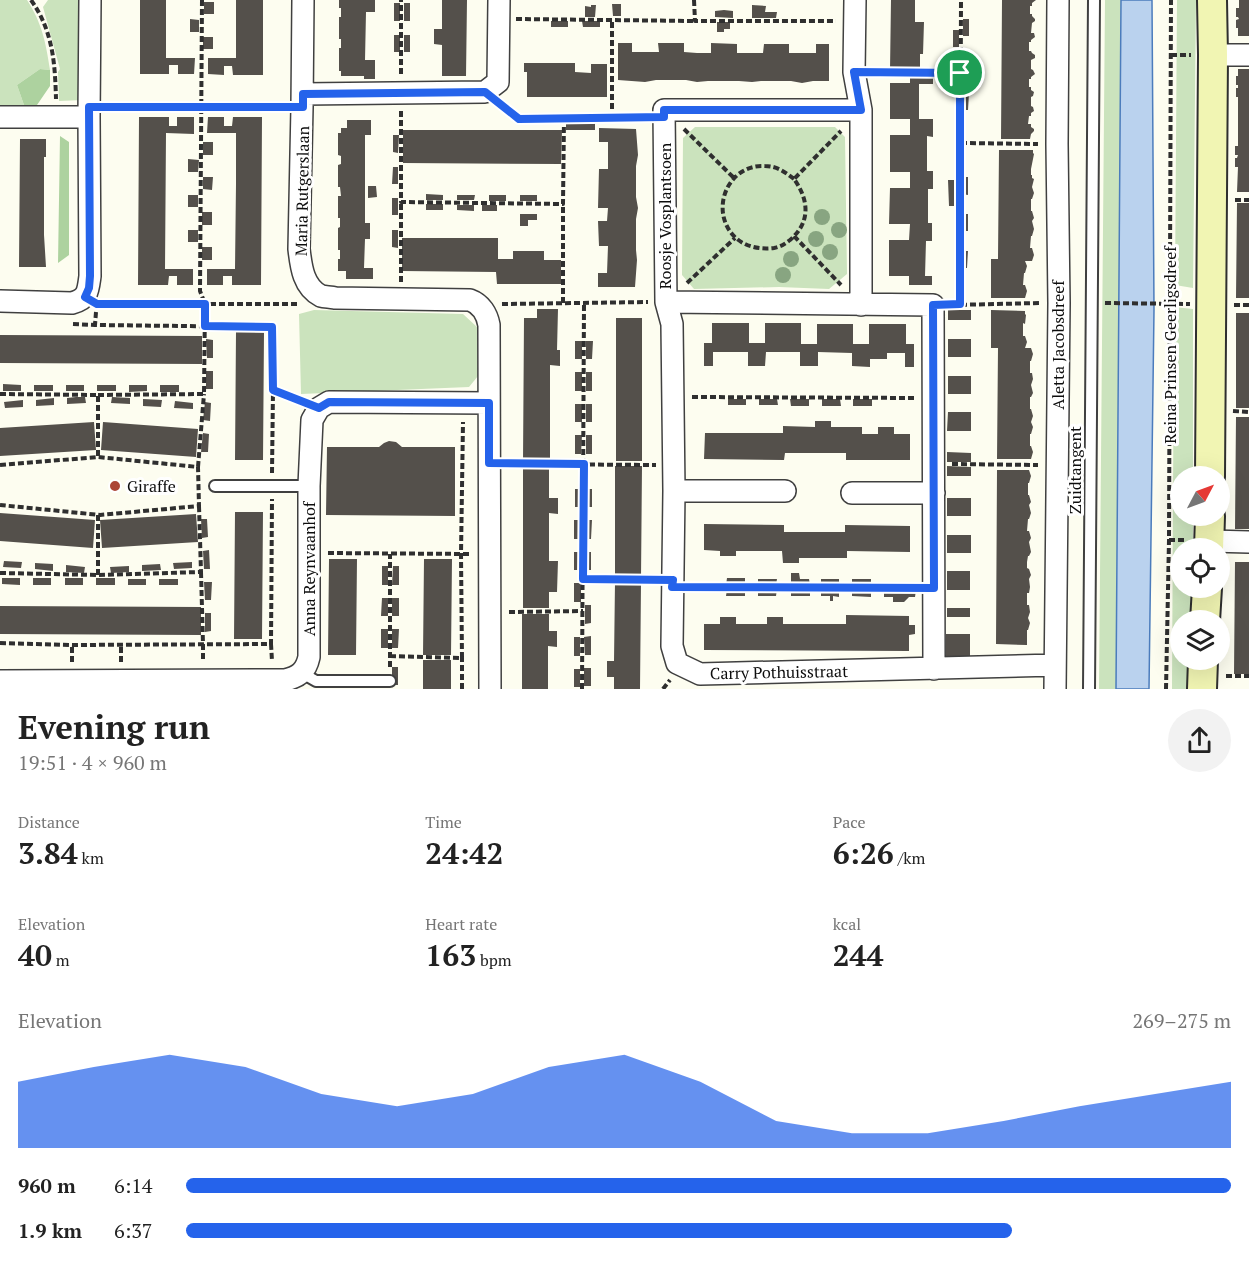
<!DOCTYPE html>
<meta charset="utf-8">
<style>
:root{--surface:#fff;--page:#f2f2f2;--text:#222;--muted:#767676;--accent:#2563eb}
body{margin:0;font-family:"PT Serif",serif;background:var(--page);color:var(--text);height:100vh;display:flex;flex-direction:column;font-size:22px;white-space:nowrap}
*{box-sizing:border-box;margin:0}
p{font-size:20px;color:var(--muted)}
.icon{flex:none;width:33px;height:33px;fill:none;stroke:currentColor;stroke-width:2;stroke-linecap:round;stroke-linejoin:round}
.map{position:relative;height:689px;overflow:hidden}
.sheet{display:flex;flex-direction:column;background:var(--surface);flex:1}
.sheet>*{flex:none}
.needle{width:39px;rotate:49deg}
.fabs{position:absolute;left:1170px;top:466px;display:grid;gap:12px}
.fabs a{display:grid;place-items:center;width:60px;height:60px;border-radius:50%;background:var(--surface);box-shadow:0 6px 24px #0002;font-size:30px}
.pin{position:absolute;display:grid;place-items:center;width:51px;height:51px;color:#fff;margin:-26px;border:3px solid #fff;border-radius:50%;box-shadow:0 2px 6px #0007}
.round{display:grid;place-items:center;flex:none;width:63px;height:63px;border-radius:32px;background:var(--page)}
.headline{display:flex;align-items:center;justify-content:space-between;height:102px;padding:0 18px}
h1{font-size:33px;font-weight:600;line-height:45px}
.stats{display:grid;grid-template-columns:repeat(3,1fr);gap:9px;height:102px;padding:6px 18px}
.stats div{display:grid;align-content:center}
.stats b{font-size:30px;font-weight:600}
.stats small{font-size:16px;font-weight:400}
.stats p{font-size:16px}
.chart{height:168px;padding:12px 18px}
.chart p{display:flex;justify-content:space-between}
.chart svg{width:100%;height:108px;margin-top:6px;fill:var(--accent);opacity:.7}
ul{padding:0 18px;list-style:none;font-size:20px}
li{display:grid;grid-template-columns:96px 72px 1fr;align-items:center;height:45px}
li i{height:15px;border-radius:8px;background:var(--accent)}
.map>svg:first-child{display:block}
</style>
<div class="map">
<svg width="1249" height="689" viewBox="0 0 1249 689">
<rect width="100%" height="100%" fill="#fdfdf0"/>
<!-- green -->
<path fill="#cbe3bd" d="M0 0H27C42 23 46 43 50 70L40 69 17 85 24 105H0Z
M48 0H82L83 100 59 101 58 72 60 69 43 7Z
M1105 0H1121L1116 689H1099Z
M1177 0H1196L1193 288 1175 285Z
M695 127H835L845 137 847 274 829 289 779 287 694 289 682 275 683 138Z
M1174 307 1193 309V477H1180V516H1193V549H1180V588H1193V621H1180V660H1192V689H1172Z
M314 310 463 314 477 327 478 376 469 387 301 394 299 314Z"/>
<!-- forest -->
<path fill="#add29f" d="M40 69 50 70V86L37 105H24L17 85Z
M60 136 69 142V255L58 263Z"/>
<!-- water -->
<path fill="#bad2ee" stroke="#4b7cbc" stroke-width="1.5" d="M1121 0H1152L1154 310 1149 689H1116Z"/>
<!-- building -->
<path fill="#54504b" d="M140 0H166V58H195L194 74H178V65H169V74H140Z
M236 0H263V75H233L232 66H224V75L208 74V58H236Z
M339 0H375V12H366L365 60H375V79H364V76H341V71H339V48H341V39H339V17H341V8H339Z
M442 0H467L466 76H442V45L434 44V29H442Z
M891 0H915V22H924L923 54H920V70H890Z
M1002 0H1036L1032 3V6H1030V14H1032V16L1035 19V21L1032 23 1031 33H1034L1035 37 1031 40V42H1029V51H1031L1032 53 1035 55V58L1031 60V69L1033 70 1035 74 1031 77V79H1029V87H1031V90L1034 92 1033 96 1031 97V106L1033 107 1034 111 1031 113V116H1029L1028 124H1031V127L1034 129V131L1031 134 1030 139H1001Z
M1239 0H1249V36H1238V28H1236V20L1239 19 1238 17H1236V8H1239Z
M204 2H214V14H204Z
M394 3H400V21H394Z
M404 3H410V21H404Z
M612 4H621V16H613Z
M591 5H596L595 17H585V6L591 7Z
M752 5 766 6 765 12H777L776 18H752Z
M724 10 733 11V18L715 17V11Z
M190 19 199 20V32H190Z
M963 19H969V36H963Z
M551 21H568V27H551Z
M582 21H600V27H583Z
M717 22H730V29H724V32H717Z
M953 30H959V47H953Z
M394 35H400V52H394Z
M404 35H410V52H404Z
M203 37H213V49H203Z
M618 43H632V52H659L658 43H684V52L697 53H711V43L737 44V53H763L764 44H789V53H816V44H829V81H813L802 83 791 81H761L752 82 739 81H708L697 82 686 80H656L645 82 618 80Z
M959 54 958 70 953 71V55Z
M963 56H969V73H963Z
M524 63H575V72L591 73V64H607V97H527V72H524Z
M1238 69H1249V192H1237L1238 167H1235V158H1237L1238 155H1235V146H1238V97H1236V88H1238V85H1236V76H1238Z
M910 74H933V84H919V119H933V137L927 136V171H933V189H928V223H932V241H926L925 276H932V285H909V276H889V240H909L910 224H889L890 188H910V172H890V135H910V119H890V83H910Z
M963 92 969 93 968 110H963Z
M139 117H169V126H177V117H194V134L166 133 165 269H193V285H177V276H169L168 285H138Z
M208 117H224V126H232L233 117H262L261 285H232V276H223V285H207V269H235L236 184V133H207Z
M347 120H371V135H365V223H370V239H365L364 268H373V279H346V271H338V259H340V250H338V228L340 227V218H338V196H341L340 187H338V165L341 164V156L338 155V133H341V128H347Z
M566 121 595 122V130H566Z
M599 128 636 129 638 155 636 166V197L638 208 636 219V250L637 260 635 287H598V273H607L608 246H599L598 221H607L608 208H598L599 169H608V142H599Z
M403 130H562L561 164 403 163Z
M393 135H399L398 153 393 152Z
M20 139H46V157H44V235L46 267H19Z
M203 142H213V155H203Z
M999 150H1033V153L1034 154 1031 169V175H1032V178L1034 179 1032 187 1034 193 1032 199H1031V211H1032L1034 218 1032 221 1034 229 1032 236H1031L1030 248H1032L1034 255 1032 261H1025L1027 266 1025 273H1024L1023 285H1025L1027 291 1025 298H991V259H998Z
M188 159 199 160 198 172H188Z
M393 167H398V184H392Z
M203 177H213L212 190 203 189Z
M962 177H968V195L962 194Z
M948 180H958V206H949Z
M368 186H376L377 197 368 198Z
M426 194 443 195V200H426Z
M188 195H198V207H188Z
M457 195H475L474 200H457Z
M489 195H506V201H489Z
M520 195H537V201H520Z
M392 198H398V215H392Z
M1237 203H1249V298H1236Z
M426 204H443V210H426Z
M457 205H474V211L457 210Z
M482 205H497V211H482Z
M202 212H212V225H202Z
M520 214H537V220H528V226H520Z
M962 214H968V231H962Z
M188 230H198V242H188Z
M392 230H398V248L392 247Z
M402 238H498V259H513V251H544V260H561V284H497L496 272 402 271Z
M202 247H212V260H202Z
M962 251H968L967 268H962Z
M537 309H558L557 350H560V366L550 365V461H523L524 318H537Z
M948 310H971V320H948Z
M991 310 1025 311V314L1026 315 1025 324 1023 323V336H1025L1027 342 1025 348H1031L1033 354 1031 361H1030V373H1032L1033 379 1031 385 1033 393 1031 397H1030V409H1031L1033 416 1031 422 1033 427 1031 434H1030V446H1031L1033 452 1031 459H997L998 348H991Z
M1236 313H1249V408H1236Z
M616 318H642V461H616Z
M712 323H749V343H765V323H801V344H817V324H853V344H869V324H906V344H914V367H905V353H887V359H870V367L852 366V353L818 352V366H800V352H766L765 366H748V352H713V366H704V343H712Z
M236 332H264L263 460H235Z
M0 335 202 336V364L0 363Z
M206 339 213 340V358H207Z
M948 339H971V357H948Z
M575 341H582V359H575Z
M586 341H593L592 359H586Z
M206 371H213V389H206Z
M575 372H582V391H575Z
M586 372H592V391H586Z
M948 376H971V394H948Z
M3 384 21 385V391H3Z
M34 385H53V391H34Z
M66 385H84V391H66Z
M97 385H116V391H97Z
M129 385H147V391L129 392Z
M160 385H179V392H160Z
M76 397H85L86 403 67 404V398Z
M112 397 130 398V404L111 403Z
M54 398V405L36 406V400Z
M143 399 162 400 161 407 143 406Z
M728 399H746V405H728Z
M759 399H777L778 405H759Z
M790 399H809V406H791Z
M822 399H840L841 406H822Z
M853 399H872V406H853Z
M23 400V407L5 408 4 402Z
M175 401 193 403V409L174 408Z
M205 402 211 403 210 421 203 420Z
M575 404H582V422H575Z
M586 404H592V422H586Z
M948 412H971V431H947Z
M1236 417H1249V529H1235Z
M815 421H831V427H862V434H878V427H894V434H910V460H846V453H785L784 460 704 459 705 433H783V426L815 427Z
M94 422 96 450 0 456V428Z
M103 422 198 429 196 457 101 450Z
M203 433 209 434 208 452H201Z
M575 435H582L581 454H575Z
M586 435H592V454H586Z
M389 441 396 442 402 447H455V516L326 515 327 447H379L384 443Z
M947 452 971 453V462H947Z
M523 466H549V498H558V514L549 513V561H558L557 592H549V608H523Z
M615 466H642L641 578H615Z
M947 466 971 467V476H947Z
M997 470H1029L1031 476 1029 483H1028V495H1029L1031 502 1029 505 1031 513 1029 519H1028L1027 531H1029L1031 538 1029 542 1031 552 1029 556H1028L1027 562V568L1029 569 1031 575 1029 579 1030 587 1029 593H1027V605H1029L1030 612 1028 618 1030 623 1028 630H1027V645L996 644Z
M575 489H581V507H575Z
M585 489H592V507H585Z
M947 498H971V516H947Z
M235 512H263L262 639H234Z
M0 513 95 520 93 548 0 541Z
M196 514 198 542 102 548 100 520Z
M201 519H207L208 537 202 538Z
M574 520H581V539H574Z
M585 520H592L591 539H585Z
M704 524 784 525V532H845V525L910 526V552L847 551V558H799V563H783L782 551H736V556H720V551L704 550Z
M947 535H971V553H947Z
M209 550 210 569H204L203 551Z
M574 552H581V570H574Z
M585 552H591V570H585Z
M329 559H357L356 655H328Z
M424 559H452L451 655H423Z
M4 561 22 562 21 568 3 567Z
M192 562V568L174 569 173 563Z
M1235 562H1249V674H1234Z
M35 563 53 564V571L35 569Z
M160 564 161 570 142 571V565Z
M66 565 85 567 84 573 66 572Z
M129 566V572L111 573 110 567Z
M382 566H388V585H382Z
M393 566H399V585H392Z
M947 571H970V590H947Z
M791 573H799L800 579H809L810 585H791Z
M2 578H20V585L2 584Z
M33 578H51V585H33Z
M65 578H83V585H65Z
M96 578H115V585H96Z
M727 578H745V585H726Z
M128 579H146V585H128Z
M159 579H178V585H159Z
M758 579H777L776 585H758Z
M821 579H839V586L821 585Z
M852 579H871V586H852Z
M204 582H212L211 600H205Z
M615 582 641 583 640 689H614V677H607V661H614Z
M574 583H581V602H574Z
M727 589H745V596H726Z
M758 589H777L776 596H758Z
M791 590H810V596H791Z
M821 590H839V597L833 596V601H830V596H821Z
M852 590H871V597L852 596Z
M884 590H916L915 597H909L904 602H893V597H884Z
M382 598H388V616H381Z
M392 598H399V616H392Z
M585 605H591V623L585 624Z
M0 606 201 607V635L0 634Z
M947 608H970V617H947Z
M205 613H211V631L205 632Z
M522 614H549V631H557V647L548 646V689H522Z
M846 615 909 616V625H915V634L909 635V651L704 650V624H720V617H736V624H767V617H783V624H846Z
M381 629H388V648H381Z
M392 629H399L398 648H392Z
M946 634H970V656H946Z
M591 636V655H585L584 637Z
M574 637H580V656H574Z
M423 660H451V689H423Z
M392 667H398V685H392Z
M584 668H591V686H584Z
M574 669H580V687H574Z"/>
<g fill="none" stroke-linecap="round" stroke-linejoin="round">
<!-- lane casing -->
<g stroke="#404040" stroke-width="14">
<path id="lane" d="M215 486H309
M302 673 316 681H390
M1089 689 1094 0"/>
</g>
<!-- street casing -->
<g stroke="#404040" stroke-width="24">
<path id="street" d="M303 0 302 107 299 249C301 266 303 287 321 296 325 297 331 297 335 298L470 300C481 304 487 314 489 325L490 689
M855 0 854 72 861 110
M1213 55H1249
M303 94 485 92 498 82 499 0
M0 117H89L90 0
M0 301 72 303C88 299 88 291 90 276L89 117
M666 302 933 305 934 669
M861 305V110H664L666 302 672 324 674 491 672 646 677 663 700 674 1055 665
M674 491H785
M852 493H934
M1210 541 1249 542
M0 681 285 680C299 677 306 671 309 657V486L312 420 319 408 329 402 489 403
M1055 689 1059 303 1057 144 1058 0"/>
</g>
<!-- secondary casing -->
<g stroke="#2f2f2f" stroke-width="32">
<path id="secondary" d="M1210 477 1213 55 1212 0
M1209 549 1210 516
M1205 621 1207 588
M1202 689 1203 660"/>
</g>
<!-- path -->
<path stroke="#2f2f2f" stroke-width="4" stroke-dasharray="6 3" stroke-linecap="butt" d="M31 0C53 31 55 63 56 99
M694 0 695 21H836
M516 19 695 21
M1171 55H1191
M874 72 960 73
M401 74V0
M500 104 519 119 646 117
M107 107H283
M401 111V202L563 204 564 118
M612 118V20
M684 129 734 178
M961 143 1038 144
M794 179C785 172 777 166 765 166 729 164 710 207 732 234 742 246 758 250 774 248 780 247 785 244 790 240 811 222 809 200 794 179L841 131
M1235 200H1249
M794 236 841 285
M401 282V202
M687 283 735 238
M563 303V204
M1105 303 1190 304
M102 304H298
M502 304 648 302
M952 305 1040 303
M960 305 961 0
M1234 305H1249
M96 312 95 325 272 327 273 390 301 401
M73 324 95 325
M0 394 98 395V457
M98 395 204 394 205 304 200 291 202 0
M692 397 915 398
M1233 411 1249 412
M508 464 656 465
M952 464 1038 465
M0 465 98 457 198 467 199 506 100 515 0 505
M198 467 204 394
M272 473 273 390
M1169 540H1186
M328 553 470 554
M201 572 203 644V661
M0 573 98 575 201 572 199 506
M98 575V515
M583 580H654
M691 587 915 588
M509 612 583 611
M0 643 72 645 271 644 272 499
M271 644 272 661
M390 656 462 658 461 554 463 422
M72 662V645
M121 662V645
M390 667V554
M1226 676H1249
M462 689V658
M582 689 584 303
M663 689 670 680
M1166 689 1169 540 1171 0"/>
<!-- lane -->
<use href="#lane" stroke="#fff" stroke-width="10"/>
<!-- street -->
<use href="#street" stroke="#fff" stroke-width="21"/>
<!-- secondary -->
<use href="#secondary" stroke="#f1f5b3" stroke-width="28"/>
</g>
<!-- trees -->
<g fill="#88a581">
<circle cx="822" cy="217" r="8"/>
<circle cx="839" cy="230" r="8"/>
<circle cx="816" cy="239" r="8"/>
<circle cx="830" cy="252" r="8"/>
<circle cx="791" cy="259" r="8"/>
<circle cx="783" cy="275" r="8"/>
</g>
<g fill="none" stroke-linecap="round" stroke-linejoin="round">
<!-- route casing -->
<g stroke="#fff" stroke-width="12">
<path id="route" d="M854 72 960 73V304L933 305 934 588 672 587 673 580 583 579 584 464 489 463V403L329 402 319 408 273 390 272 327 205 326V304H97L85 297 89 288 90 276 89 107H303V94L485 92 519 119 664 117V110H861Z"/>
</g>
<!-- route -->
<use href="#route" stroke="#2563eb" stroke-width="8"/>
</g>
<!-- markers -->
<circle fill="#ab4537" stroke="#fff" stroke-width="2" cx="115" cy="486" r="6"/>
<g text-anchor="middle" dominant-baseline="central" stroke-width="6" stroke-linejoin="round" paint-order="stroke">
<!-- street labels -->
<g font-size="16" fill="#0d0d0d" stroke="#fff">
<text transform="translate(302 191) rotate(-89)">Maria Rutgerslaan</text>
<text transform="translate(665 216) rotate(-90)">Roosje Vosplantsoen</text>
<text transform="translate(1058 345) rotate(-90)">Aletta Jacobsdreef</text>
<text transform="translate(1170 345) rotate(-90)">Reina Prinsen Geerligsdreef</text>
<text transform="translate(1075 470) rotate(-90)">Zuidtangent</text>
<text transform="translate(309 569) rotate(-90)">Anna Reynvaanhof</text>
<text transform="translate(779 672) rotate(-1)">Carry Pothuisstraat</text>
</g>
<!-- poi labels -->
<g font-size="16" fill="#0d0d0d" stroke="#fff" text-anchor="start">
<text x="127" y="486">Giraffe</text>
</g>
</g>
</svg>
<div class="fabs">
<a><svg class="needle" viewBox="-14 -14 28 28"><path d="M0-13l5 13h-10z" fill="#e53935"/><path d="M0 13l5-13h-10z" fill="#767676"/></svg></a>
<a><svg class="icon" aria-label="locate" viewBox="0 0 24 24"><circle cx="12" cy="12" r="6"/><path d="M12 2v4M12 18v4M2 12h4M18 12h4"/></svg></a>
<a><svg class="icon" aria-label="layers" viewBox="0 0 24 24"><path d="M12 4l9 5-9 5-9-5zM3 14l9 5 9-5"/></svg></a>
</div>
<div class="pin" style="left:960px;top:73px;background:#1e9e55"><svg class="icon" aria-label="arrive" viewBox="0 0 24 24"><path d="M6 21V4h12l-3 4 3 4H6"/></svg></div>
</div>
<section class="sheet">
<div class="headline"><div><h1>Evening run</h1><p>19:51 · 4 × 960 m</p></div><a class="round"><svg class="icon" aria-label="share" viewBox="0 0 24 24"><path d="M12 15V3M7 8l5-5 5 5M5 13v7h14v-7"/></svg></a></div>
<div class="stats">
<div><p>Distance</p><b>3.84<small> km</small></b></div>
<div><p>Time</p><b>24:42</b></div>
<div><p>Pace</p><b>6:26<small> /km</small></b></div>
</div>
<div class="stats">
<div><p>Elevation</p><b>40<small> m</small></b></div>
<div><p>Heart rate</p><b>163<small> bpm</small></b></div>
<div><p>kcal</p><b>244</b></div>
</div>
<div class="chart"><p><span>Elevation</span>269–275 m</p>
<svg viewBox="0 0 160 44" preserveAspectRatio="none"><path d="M0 44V17L10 11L20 6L30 11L40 22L50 27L60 22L70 11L80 6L90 17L100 33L110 38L120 38L130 33L140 27L150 22L160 17V44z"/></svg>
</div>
<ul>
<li><b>960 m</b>6:14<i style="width:100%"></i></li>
<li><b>1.9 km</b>6:37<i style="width:79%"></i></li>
</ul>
</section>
